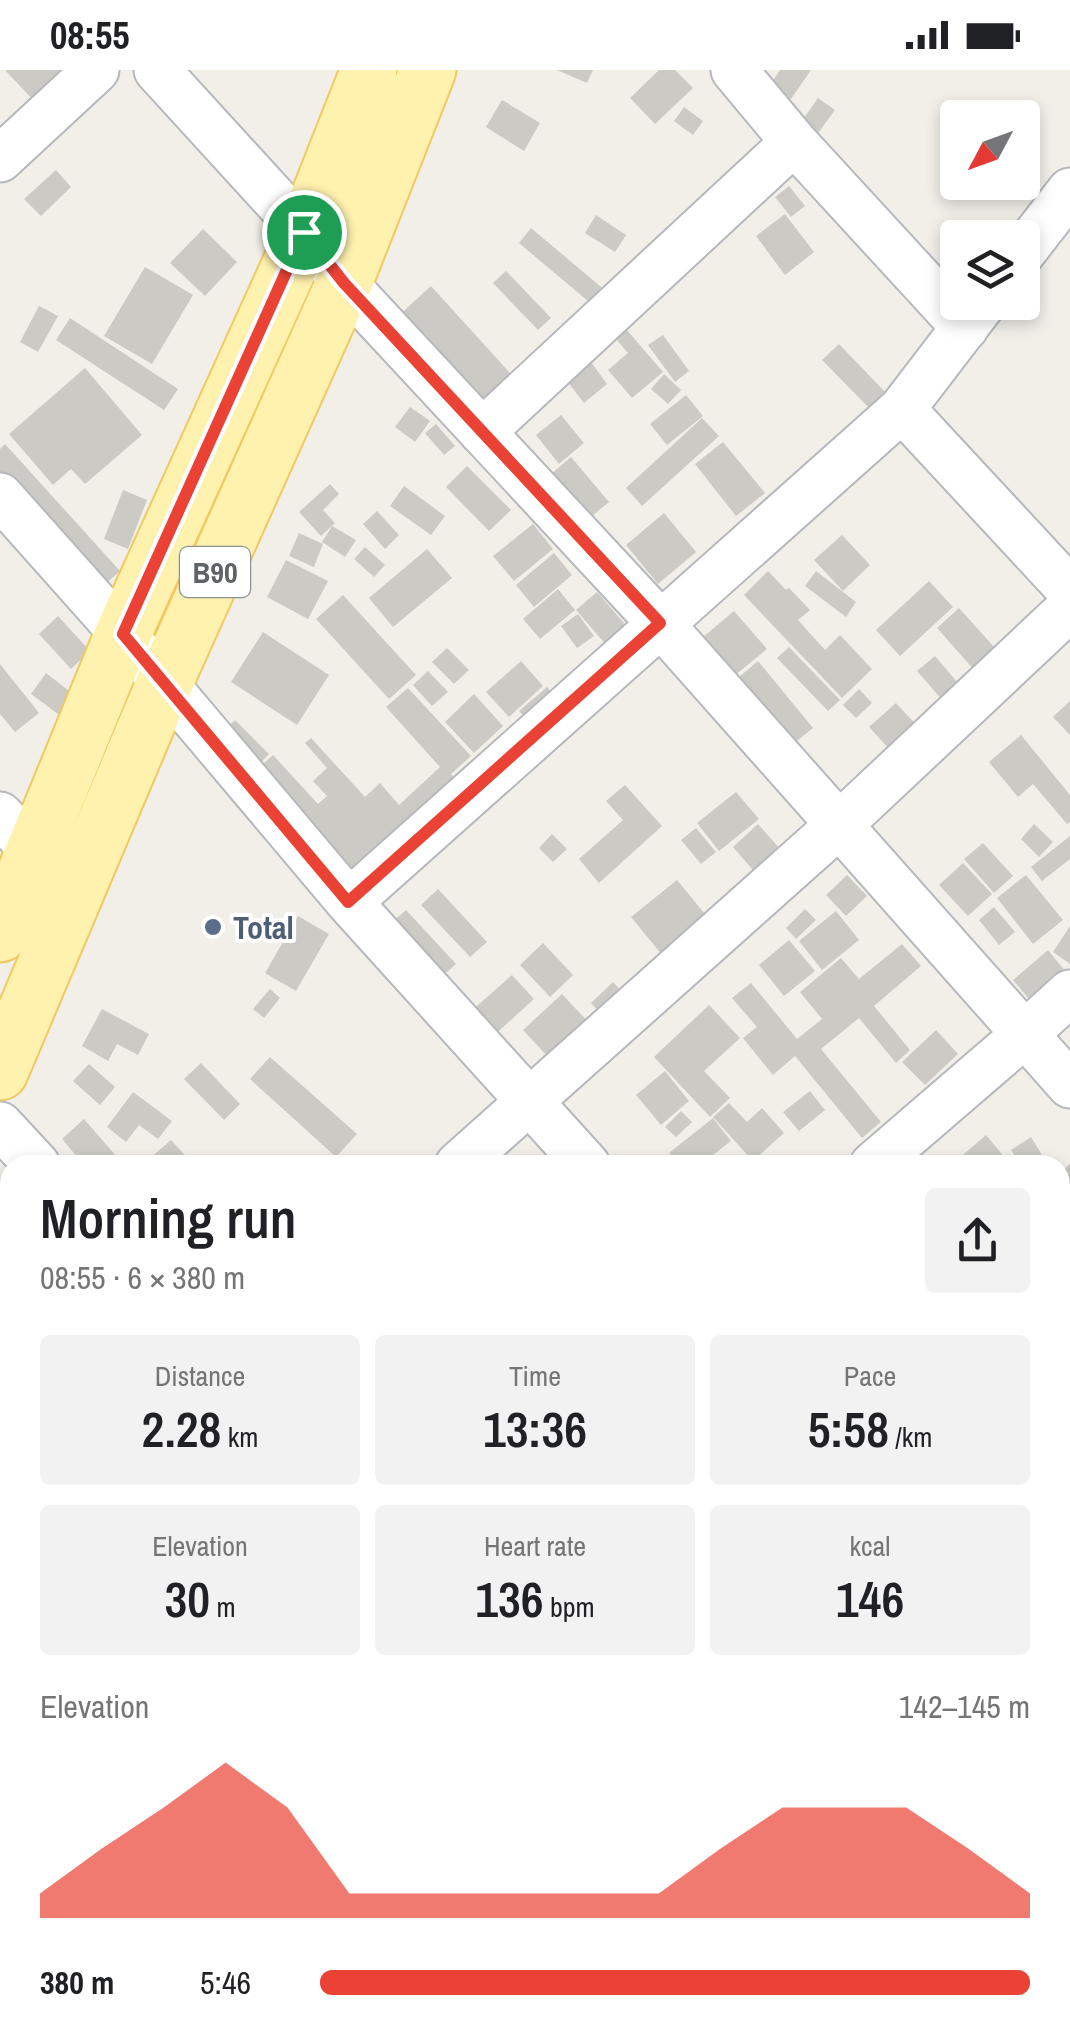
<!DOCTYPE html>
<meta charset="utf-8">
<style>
:root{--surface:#fff;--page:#f2f2f2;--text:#202124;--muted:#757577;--accent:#ea4335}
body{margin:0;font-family:"Archivo Narrow",sans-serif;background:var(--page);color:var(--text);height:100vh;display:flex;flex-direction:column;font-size:38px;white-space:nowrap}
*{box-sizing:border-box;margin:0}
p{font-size:32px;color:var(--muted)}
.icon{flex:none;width:55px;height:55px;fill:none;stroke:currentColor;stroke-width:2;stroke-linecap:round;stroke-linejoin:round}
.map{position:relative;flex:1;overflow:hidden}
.details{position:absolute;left:0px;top:1085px;width:1070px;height:888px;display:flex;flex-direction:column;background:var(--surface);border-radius:30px 30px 0 0;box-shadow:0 5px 15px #0003}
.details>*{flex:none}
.needle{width:65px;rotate:229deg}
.controls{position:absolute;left:940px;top:30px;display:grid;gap:20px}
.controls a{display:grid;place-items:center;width:100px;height:100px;border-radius:10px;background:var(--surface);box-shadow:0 5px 15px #0003;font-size:50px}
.pin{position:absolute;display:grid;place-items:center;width:85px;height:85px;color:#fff;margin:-42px;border:5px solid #fff;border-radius:50%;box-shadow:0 2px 10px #0007}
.round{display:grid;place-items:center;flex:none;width:105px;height:105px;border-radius:10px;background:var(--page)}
.head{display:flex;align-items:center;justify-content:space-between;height:170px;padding:0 40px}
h1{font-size:55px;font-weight:600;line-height:75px}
.stats{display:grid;grid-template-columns:repeat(3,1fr);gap:15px;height:170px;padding:10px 40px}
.stats div{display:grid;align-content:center;border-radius:10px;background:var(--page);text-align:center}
.stats b{font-size:50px;font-weight:600}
.stats small{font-size:28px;font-weight:400}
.stats p{font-size:28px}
.chart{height:280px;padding:20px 40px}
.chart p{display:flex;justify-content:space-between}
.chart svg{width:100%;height:180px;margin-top:10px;fill:var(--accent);opacity:.7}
ul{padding:0 40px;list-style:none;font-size:32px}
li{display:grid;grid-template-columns:160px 120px 1fr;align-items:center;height:75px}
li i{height:25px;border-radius:12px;background:var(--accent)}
.status{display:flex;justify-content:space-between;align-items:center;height:70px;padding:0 50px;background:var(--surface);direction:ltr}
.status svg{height:28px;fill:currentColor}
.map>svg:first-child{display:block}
</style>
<div class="status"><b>08:55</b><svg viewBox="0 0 49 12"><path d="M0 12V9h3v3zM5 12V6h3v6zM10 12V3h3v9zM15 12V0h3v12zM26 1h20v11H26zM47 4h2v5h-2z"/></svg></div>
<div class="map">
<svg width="1070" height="1972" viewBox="0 0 1070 1972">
<rect width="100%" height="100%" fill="#f1efe8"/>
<!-- building -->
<path fill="#cccac5" d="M5 0H66L34 31Z
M557 0H593L587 13Z
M659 0H675L693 18 655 54 630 28Z
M780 0H811L791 29 770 15Z
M818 28 835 40 813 70 797 58Z
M502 30 540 53 524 81 486 57Z
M684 37 703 51 693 65 674 51Z
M56 100 71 117 41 146 24 129Z
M789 116 805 136 791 147 775 127Z
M785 144 814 182 785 205 756 166Z
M596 145 626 165 615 182 585 163Z
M531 158 607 222 595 237 519 173Z
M203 159 237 192 205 226 170 193Z
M145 197 193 225 152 294 104 266Z
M506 201 551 248 538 260 493 213Z
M431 216 521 315 486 347 396 248Z
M39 236 58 246 38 282 20 272Z
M70 248 178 319 164 340 56 270Z
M626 259 663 302 632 328 608 300 628 283 616 269Z
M663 265 689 301 675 312 648 275Z
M839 274 887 324 871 340 822 290Z
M591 292 607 314 584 333 567 311Z
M85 298 142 365 85 414 71 399 53 415 9 364Z
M664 304 681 320 668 334 651 319Z
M686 325 703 346 667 375 650 354Z
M410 337 430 351 415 372 395 357Z
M561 345 584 373 559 394 536 365Z
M702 348 719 366 642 436 626 418Z
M436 354 455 376 444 385 425 363Z
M723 372 765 423 736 446 695 394Z
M5 374 120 501 95 523 0 418V379Z
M571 387 609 432 587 450 550 405Z
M467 396 511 440 489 461 446 417Z
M330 414 339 424 323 440 335 453 321 466 299 442Z
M404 416 445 446 431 465 390 436Z
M123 420 147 430 128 479 104 469Z
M377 441 399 465 385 479 363 454Z
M664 443 696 482 658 514 626 475Z
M533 454 553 479 514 511 493 486Z
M332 456 356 470 345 487 322 472Z
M299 463 323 474 314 497 289 486Z
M842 465 870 495 843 521 814 490Z
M365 477 385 495 374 507 354 489Z
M427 479 452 508 393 557 369 528Z
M554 483 572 505 534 537 516 515Z
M286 490 328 511 308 549 267 527Z
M768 501 786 520 789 518 810 540 798 550 825 580 840 565 872 599 842 628 744 525Z
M816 501 856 532 846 547 805 516Z
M929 511 953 537 900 586 876 560Z
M558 519 575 540 540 569 523 549Z
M597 522 636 567 614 584 576 540Z
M343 525 416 605 389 629 316 549Z
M959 538 1013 598 991 619 937 558Z
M734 541 767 579 728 611 696 573Z
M578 544 594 566 577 578 561 556Z
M58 546 90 581 71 599 39 564Z
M263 562 329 605 297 655 231 612Z
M789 577 840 630 828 641 777 588Z
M447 578 469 600 454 614 432 592Z
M935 586 975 633 958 648 917 601Z
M521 591 543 616 509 647 486 622Z
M758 591 813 658 787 679 732 613Z
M0 594 39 643 15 662 0 644Z
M428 601 448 622 432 636 413 615Z
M46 603 73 624 58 644 31 624Z
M547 617 560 632 533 656 519 641Z
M408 618 471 686 451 704 466 720 358 817 254 702 273 685 318 734 327 726 313 711 327 698 305 673 311 668 365 727 380 713 399 735 440 697 386 637Z
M859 619 872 633 856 648 843 635Z
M474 624 503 656 474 683 445 652Z
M1070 631V665L1053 647Z
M896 633 918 657 891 681 869 657Z
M235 650 269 684 248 706 214 671Z
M1021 665 1070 725V752L1067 754 1033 714 1018 727 989 692Z
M625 715 662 756 599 813 579 789 623 750 606 731Z
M736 722 759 749 719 781 697 753Z
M758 754 796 797 770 820 733 777Z
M1034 754 1053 772 1039 787 1021 769Z
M696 758 716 782 701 794 681 770Z
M552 764 567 779 553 792 539 778Z
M1070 766V789L1042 811 1031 797Z
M983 773 1013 806 994 823 964 789Z
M963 793 992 824 968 846 939 815Z
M847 805 867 826 846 846 826 825Z
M1026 805 1063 850 1033 874 997 828Z
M677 810 709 849 663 886 631 847Z
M438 819 487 872 470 887 421 835Z
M994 837 1015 862 999 875 979 850Z
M805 839 816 850 796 869 786 858Z
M406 840 456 894 438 910 389 855Z
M836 841 859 870 822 900 799 871Z
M298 846 329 864 296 921 265 903Z
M1070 856V894L1053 882Z
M789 870 815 901 784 926 759 895Z
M543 873 573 905 550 927 520 895Z
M902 874 921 896 874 936 910 980 896 993 859 948 821 979 881 1052 862 1068 795 986 773 1005 743 968 757 957 732 928 751 913 797 969 822 949 800 922 841 888 859 909Z
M1048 880 1070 907 1040 942 1013 910Z
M512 905 534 929 490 969 468 944Z
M613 912 630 930 607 951 591 933Z
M270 919 280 928 264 948 253 939Z
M562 924 589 953 550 989 523 960Z
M709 935 740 968 704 1001 730 1028 710 1047 654 987Z
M102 939 149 964 138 985 117 974 108 991 82 976Z
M936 960 958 984 925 1015 902 992Z
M270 987 357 1064 336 1087 250 1009Z
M201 993 240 1034 224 1050 184 1009Z
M89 994 115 1017 100 1035 73 1011Z
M665 1001 689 1031 661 1055 636 1025Z
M810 1021 825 1040 799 1061 783 1042Z
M133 1022 172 1051 158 1069 139 1055 126 1072 107 1057Z
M729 1033 747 1052 762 1038 784 1063 753 1091 713 1047Z
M681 1041 692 1052 676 1067 665 1057Z
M713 1048 731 1071 700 1095H679L669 1083Z
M84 1049 124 1095H84L62 1069Z
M986 1065 1011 1095H951Z
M1031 1067 1048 1095H1021L1011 1080Z
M171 1070 194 1095H142Z
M1070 1094V1118L1060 1106V1103Z
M1060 1154 1070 1166V1186L1060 1195Z
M1060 1202 1070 1214 1060 1225Z
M0 1235 10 1244V1248L0 1259Z
M0 1272 10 1281V1298L0 1309Z
M1070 1287V1340L1060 1328V1295Z
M0 1395 10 1400V1424L0 1418Z
M0 1451 10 1455V1488L0 1512Z
M1070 1471V1517L1060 1505V1479Z
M1070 1543V1597L1060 1586V1552Z
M10 1618V1670L0 1666V1642Z
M1060 1695 1070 1706V1763L1064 1768 1060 1763Z
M102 1962H123L118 1972H97Z
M138 1962H190L187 1972H135Z
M281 1962H316L312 1972H277Z
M419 1962H459L453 1972 442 1966 439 1972H413Z
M481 1962H517L513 1972H500Z
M665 1962H682L691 1972H655Z
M910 1962H915L924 1972H900Z
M919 1962H959L950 1972H928Z"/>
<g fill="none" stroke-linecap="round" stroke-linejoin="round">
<!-- minor casing -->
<g stroke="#b5b8bc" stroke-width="49">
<path id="minor" d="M157 0 305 162 344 213 660 553 1070 1015
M734 0 794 72 965 258
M0 89 96 0
M1022 183 1070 121
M902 339 1070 520
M482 362 794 72
M0 426 123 564 349 832 587 1095
M0 745 34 781
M349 832 902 339 984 232
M0 1055 37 1095
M458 1095 839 755 1070 538
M873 1095 1025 964 1070 923
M1060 1405 1070 1396
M1060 1617 1070 1628
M0 1841 10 1816
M814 1962 823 1972
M212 1972 215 1962
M587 1972 590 1962
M1045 1972 1056 1962"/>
</g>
<!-- major casing -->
<g stroke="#f2c960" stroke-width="59">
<path id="major" d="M0 864 123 564 305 162 369 0
M0 1002 164 614 344 213 428 0"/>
</g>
<!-- minor -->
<use href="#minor" stroke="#fff" stroke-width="45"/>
<!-- major -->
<use href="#major" stroke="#fff2af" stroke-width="55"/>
</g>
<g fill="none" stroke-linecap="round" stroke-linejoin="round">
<!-- route casing -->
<g stroke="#fff" stroke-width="20">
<path id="route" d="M304 162 344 213 660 553 348 832 123 564Z"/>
</g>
<!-- route -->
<use href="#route" stroke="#ea4335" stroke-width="12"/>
</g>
<!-- markers -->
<circle fill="#5c6f8a" stroke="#fff" stroke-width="4" cx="213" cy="857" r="10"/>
<g text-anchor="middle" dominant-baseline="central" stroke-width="8" stroke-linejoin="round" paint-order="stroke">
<!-- shield labels -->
<rect fill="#fff" stroke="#8f9295" stroke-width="2.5" x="180" y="477" width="70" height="50" rx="8"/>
<g font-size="30" font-weight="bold" fill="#5f6368">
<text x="215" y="502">B90</text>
</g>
<!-- service labels -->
<g font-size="32" font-weight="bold" fill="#4e5e75" stroke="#fff" text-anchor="start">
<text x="233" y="857">Total</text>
</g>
</g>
</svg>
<div class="controls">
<a><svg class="needle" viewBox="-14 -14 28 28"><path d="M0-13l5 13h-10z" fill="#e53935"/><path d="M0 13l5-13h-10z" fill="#757577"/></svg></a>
<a><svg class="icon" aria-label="layers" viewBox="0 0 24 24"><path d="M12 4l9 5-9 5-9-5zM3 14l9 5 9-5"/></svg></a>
</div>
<div class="pin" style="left:304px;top:162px;background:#1e9e55"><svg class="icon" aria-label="arrive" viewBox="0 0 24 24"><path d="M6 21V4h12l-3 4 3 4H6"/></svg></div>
<section class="details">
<div class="head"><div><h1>Morning run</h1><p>08:55 · 6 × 380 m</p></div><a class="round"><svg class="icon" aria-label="share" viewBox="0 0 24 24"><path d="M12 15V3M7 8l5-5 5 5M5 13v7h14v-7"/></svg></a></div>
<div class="stats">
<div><p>Distance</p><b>2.28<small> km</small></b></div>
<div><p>Time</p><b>13:36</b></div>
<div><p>Pace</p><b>5:58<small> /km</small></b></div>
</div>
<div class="stats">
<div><p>Elevation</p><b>30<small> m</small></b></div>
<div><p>Heart rate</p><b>136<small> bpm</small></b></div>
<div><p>kcal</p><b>146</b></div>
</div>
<div class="chart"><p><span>Elevation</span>142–145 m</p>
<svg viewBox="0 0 160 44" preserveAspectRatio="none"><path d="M0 44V38L10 27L20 17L30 6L40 17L50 38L60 38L70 38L80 38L90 38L100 38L110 27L120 17L130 17L140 17L150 27L160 38V44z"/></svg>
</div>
<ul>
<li><b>380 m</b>5:46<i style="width:100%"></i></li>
</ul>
</section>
</div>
